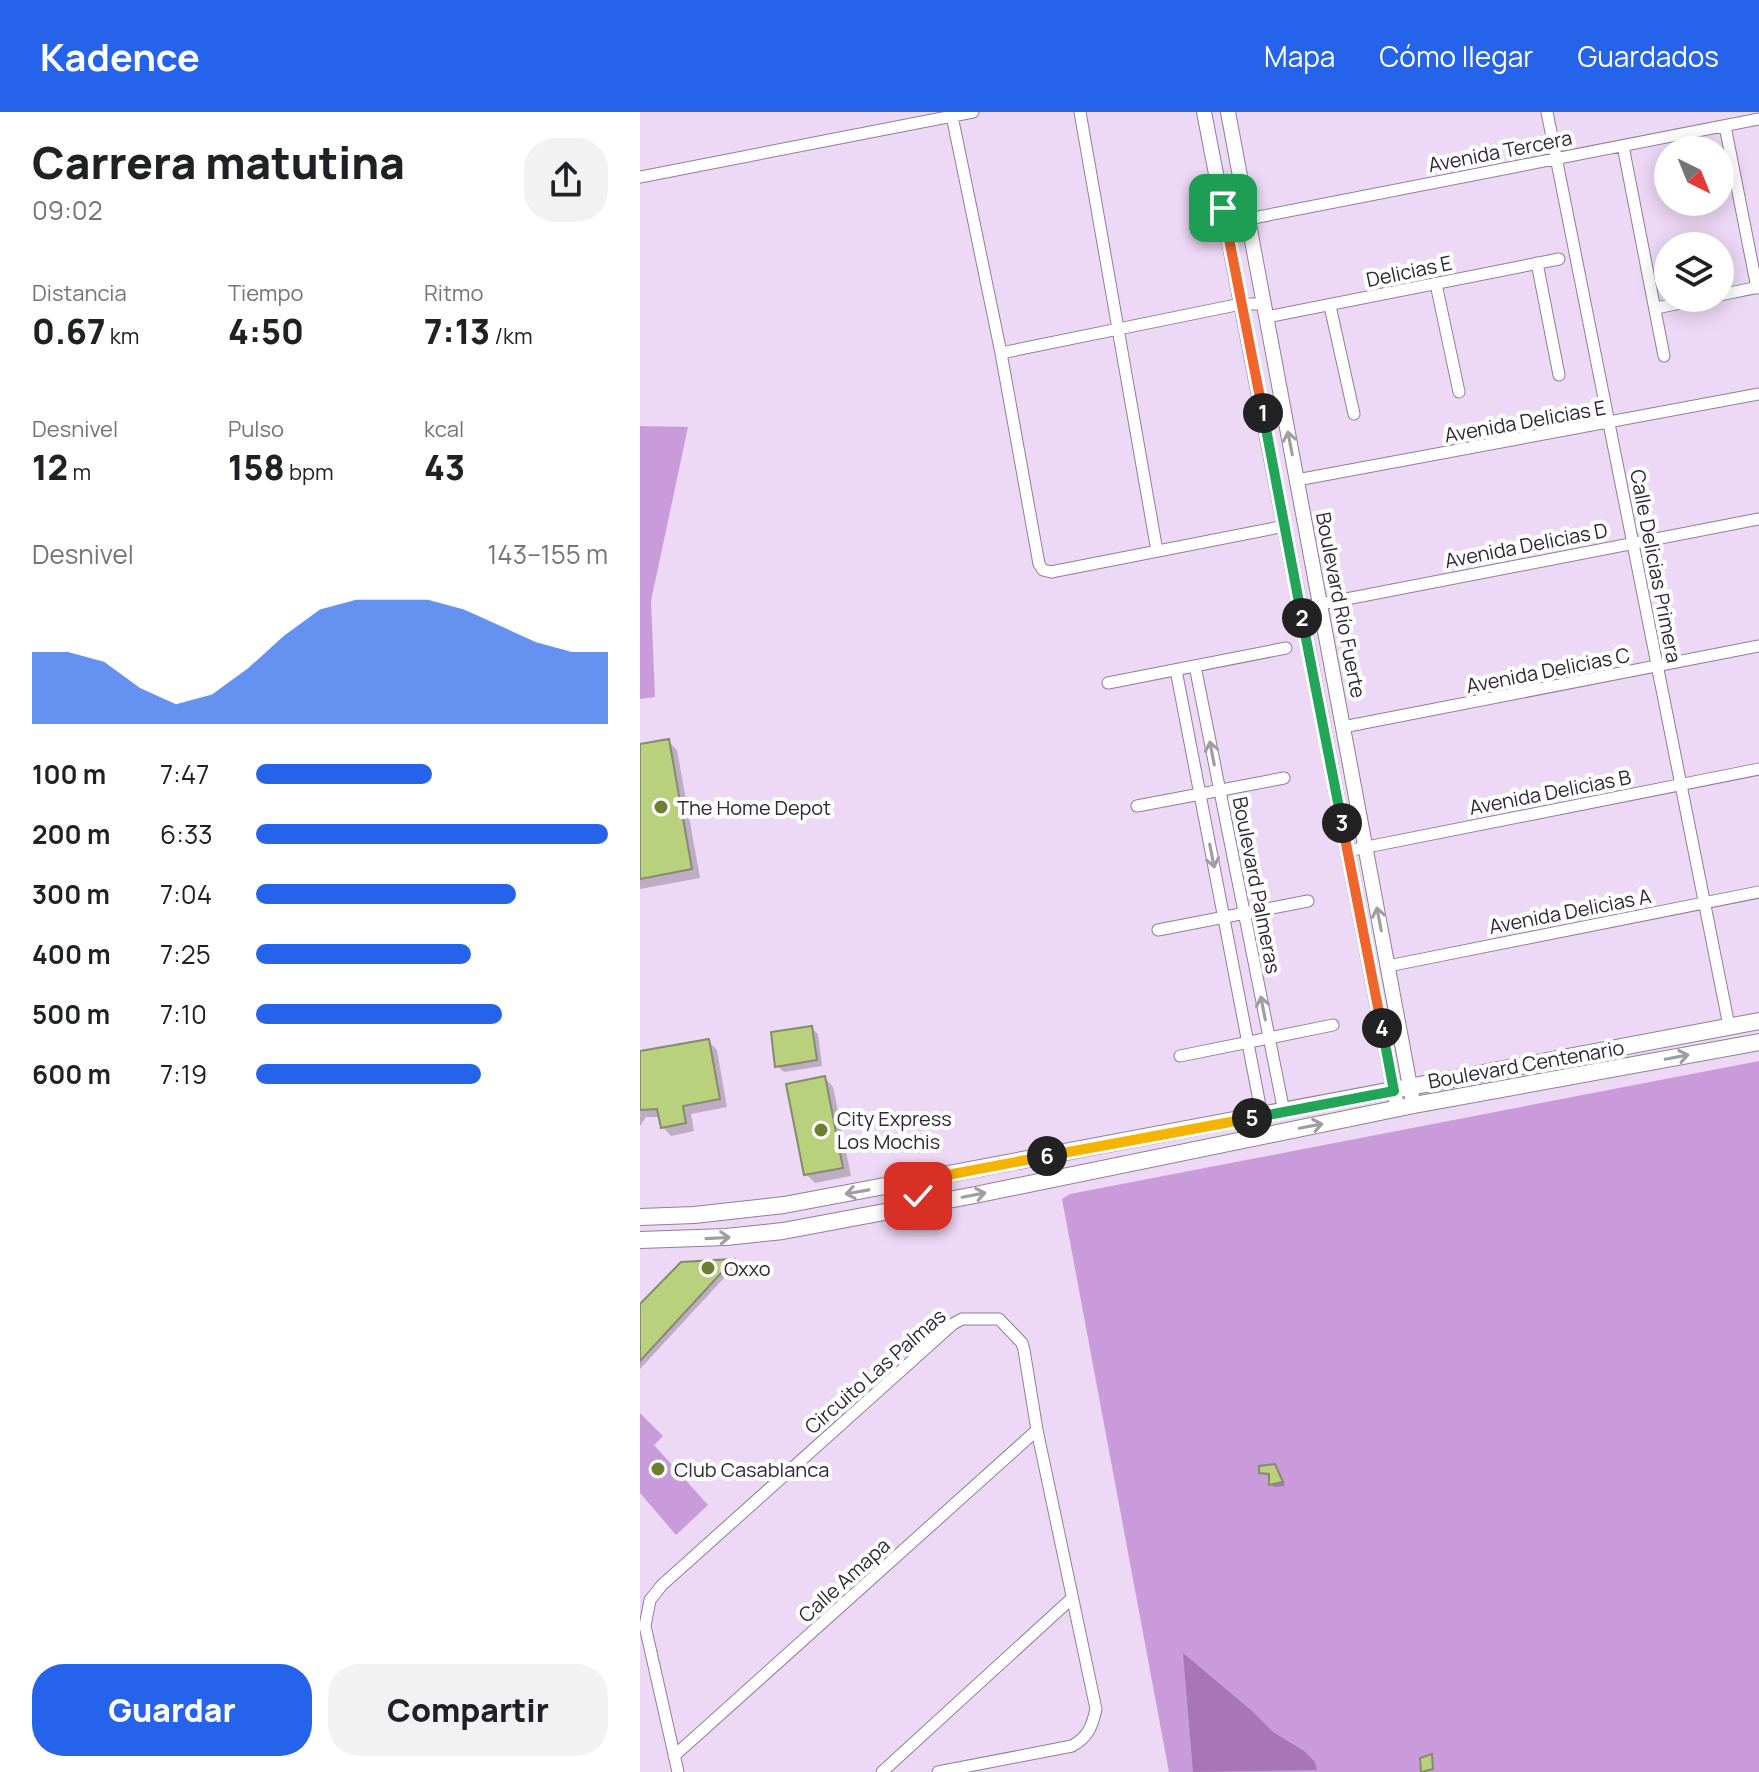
<!DOCTYPE html>
<html lang="es">
<meta charset="utf-8">
<style>
:root{--surface:#fff;--page:#f2f2f2;--text:#202124;--muted:#757577;--accent:#2563eb}
body{margin:0;font-family:Manrope,sans-serif;background:var(--page);color:var(--text);height:100vh;display:flex;flex-direction:column;font-size:30px;white-space:nowrap}
*{box-sizing:border-box;margin:0}
p{font-size:26px;color:var(--muted)}
.icon{flex:none;width:44px;height:44px;fill:none;stroke:currentColor;stroke-width:2;stroke-linecap:round;stroke-linejoin:round}
.map{position:relative;flex:1;overflow:hidden}
.sheet{display:flex;flex-direction:column;background:var(--surface);width:640px}
.sheet>*{flex:none}
.needle{width:52px;rotate:137deg}
.tools{position:absolute;left:1014px;top:24px;display:grid;gap:16px}
.tools a{display:grid;place-items:center;width:80px;height:80px;border-radius:50%;background:var(--surface);box-shadow:0 4px 20px #0003;font-size:40px}
.pin{position:absolute;display:grid;place-items:center;width:68px;height:68px;color:#fff;margin:-34px;border-radius:16px;box-shadow:0 4px 12px #0006}
.km{position:absolute;width:40px;height:40px;margin:-20px;border-radius:50%;background:#222;color:#fff;font-size:22px;line-height:40px;text-align:center}
.round{display:grid;place-items:center;flex:none;width:84px;height:84px;border-radius:32px;background:var(--page)}
.overview{display:flex;align-items:center;justify-content:space-between;height:136px;padding:0 32px}
h1{font-size:44px;font-weight:800;line-height:60px}
.stats{display:grid;grid-template-columns:repeat(3,1fr);gap:12px;height:136px;padding:8px 32px}
.stats div{display:grid;align-content:center}
.stats b{font-size:34px;font-weight:800}
.stats small{font-size:22px;font-weight:400}
.stats p{font-size:22px}
.chart{height:224px;padding:16px 32px}
.chart p{display:flex;justify-content:space-between}
.chart svg{width:100%;height:144px;margin-top:8px;fill:var(--accent);opacity:.7}
.cta{display:flex;gap:16px;margin-top:auto;padding:16px 32px}
.cta a{flex:1;height:92px;border-radius:32px;background:var(--accent);color:#fff;font-size:32px;font-weight:800;line-height:92px;text-align:center}
.cta a+a{background:var(--page);color:var(--text)}
ul{padding:0 32px;list-style:none;font-size:26px}
li{display:grid;grid-template-columns:128px 96px 1fr;align-items:center;height:60px}
li i{height:20px;border-radius:10px;background:var(--accent)}
header{display:flex;align-items:center;gap:48px;box-sizing:border-box;height:112px;padding:0 40px;background:var(--accent);color:#fff}
header strong{font-size:38px}
nav{display:flex;gap:44px;margin-inline-start:auto;font-size:28px}
main{display:flex;flex:1;min-height:0}
.map>svg:first-child{display:block}
</style>
<header>
<strong>Kadence</strong>
<nav><a>Mapa</a><a>Cómo llegar</a><a>Guardados</a></nav>
</header>
<main>
<section class="sheet">
<div class="overview"><div><h1>Carrera matutina</h1><p>09:02</p></div><a class="round"><svg class="icon" aria-label="share" viewBox="0 0 24 24"><path d="M12 15V3M7 8l5-5 5 5M5 13v7h14v-7"/></svg></a></div>
<div class="stats">
<div><p>Distancia</p><b>0.67<small> km</small></b></div>
<div><p>Tiempo</p><b>4:50</b></div>
<div><p>Ritmo</p><b>7:13<small> /km</small></b></div>
</div>
<div class="stats">
<div><p>Desnivel</p><b>12<small> m</small></b></div>
<div><p>Pulso</p><b>158<small> bpm</small></b></div>
<div><p>kcal</p><b>43</b></div>
</div>
<div class="chart"><p><span>Desnivel</span>143–155 m</p>
<svg viewBox="0 0 160 44" preserveAspectRatio="none"><path d="M0 44V22L10 22L20 25L30 33L40 38L50 35L60 27L70 17L80 9L90 6L100 6L110 6L120 9L130 14L140 19L150 22L160 22V44z"/></svg>
</div>
<ul>
<li><b>100 m</b>7:47<i style="width:50%"></i></li>
<li><b>200 m</b>6:33<i style="width:100%"></i></li>
<li><b>300 m</b>7:04<i style="width:74%"></i></li>
<li><b>400 m</b>7:25<i style="width:61%"></i></li>
<li><b>500 m</b>7:10<i style="width:70%"></i></li>
<li><b>600 m</b>7:19<i style="width:64%"></i></li>
</ul>
<div class="cta"><a>Guardar</a><a>Compartir</a></div>
</section>
<div class="map">
<svg width="1119" height="1660" viewBox="0 0 1119 1660">
<rect width="100%" height="100%" fill="#edd8f5"/>
<!-- green -->
<path fill="#ca9bda" d="M0 314 48 315 11 489 15 585 0 587Z
M1119 949V1660H529L422 1087 430 1082Z
M0 1301 23 1324 14 1333 68 1393 36 1423 0 1381Z"/>
<!-- water -->
<path fill="#a775b8" d="M543 1541 612 1599 633 1620 664 1639 675 1650 677 1658 553 1660Z"/>
<!-- shadow -->
<path fill="#0003" d="M28 629 37 638 60 766 0 777V634Z
M171 916 178 922 182 954 144 960 137 954Z
M68 929 77 938 87 995 51 1002 54 1019 31 1024 23 1015 21 1005H6L0 1014V941Z
M185 966 193 975 211 1064 175 1071 166 1062Z
M93 1150 96 1153 0 1257V1195L42 1152Z
M634 1354 638 1358 645 1374 634 1375 631 1372V1365L621 1360Z"/>
<!-- building -->
<path fill="#b9d07c" stroke="#838c6e" stroke-width="2" d="M29 627 52 757 0 767V632Z
M172 914 177 948 135 955 131 920Z
M69 927 80 987 43 994 46 1011 21 1016 17 997 0 998V939Z
M185 964 203 1056 164 1063 146 972Z
M94 1147 0 1249V1192L41 1150Z
M635 1352 643 1370 629 1373V1362L619 1361V1354Z
M792 1642 793 1657 781 1660 780 1646Z"/>
<g fill="none" stroke-linecap="round" stroke-linejoin="round">
<!-- minor casing -->
<g stroke="#917e98" stroke-width="13">
<path id="minor" d="M440 0 517 439
M907 0 1089 914
M312 4 361 241 399 452 403 458 411 460 645 414
M1085 14 1117 176
M983 34 1024 244
M0 65 333 0
M608 107 1119 7
M897 151 919 263
M796 172 819 280
M1080 183 1119 175
M690 194 714 302
M1016 196 1066 186
M627 205 919 147
M361 241 601 192H624
M657 368 1119 282
M660 496 1119 407
M555 554 644 1000
M536 558 622 1004
M468 571 646 536
M703 615 1119 534
M497 694 644 666
M707 739 1119 657
M518 818 668 789
M748 854 1119 780
M540 944 693 913
M34 1644 397 1318
M38 1660 5 1514 10 1488 22 1473 313 1212 322 1207H359L382 1231 384 1238 397 1318 456 1597C452 1615 448 1625 432 1634L298 1660
M242 1660 431 1487"/>
</g>
<!-- tertiary casing -->
<g stroke="#917e98" stroke-width="16">
<path id="tertiary" d="M564 0 756 989
M588 0 772 985"/>
</g>
<!-- secondary casing -->
<g stroke="#917e98" stroke-width="18">
<path id="secondary" d="M0 1105 54 1103 144 1093 1119 909
M0 1128 86 1125 143 1119 335 1083 774 993 1119 930"/>
</g>
<!-- minor -->
<use href="#minor" stroke="#fff" stroke-width="11"/>
<!-- tertiary -->
<use href="#tertiary" stroke="#fff" stroke-width="14"/>
<!-- secondary -->
<use href="#secondary" stroke="#fff" stroke-width="16"/>
</g>
<!-- one-way arrows -->
<defs><path id="oneway-shaft" d="M-6 0H5M1.5-3L5.5 0L1.5 3" fill="none" stroke-width="1.6" stroke-linecap="round" stroke-linejoin="round" transform="scale(2)"/></defs>
<g stroke="#a19ea3">
<use href="#oneway-shaft" transform="translate(650 331) rotate(-101)"/>
<use href="#oneway-shaft" transform="translate(572 641) rotate(-101)"/>
<use href="#oneway-shaft" transform="translate(572 744) rotate(79)"/>
<use href="#oneway-shaft" transform="translate(739 807) rotate(-101)"/>
<use href="#oneway-shaft" transform="translate(623 896) rotate(-101)"/>
<use href="#oneway-shaft" transform="translate(1037 945) rotate(-11)"/>
<use href="#oneway-shaft" transform="translate(671 1014) rotate(-11)"/>
<use href="#oneway-shaft" transform="translate(217 1080) rotate(170)"/>
<use href="#oneway-shaft" transform="translate(334 1083) rotate(-11)"/>
<use href="#oneway-shaft" transform="translate(78 1126) rotate(-3)"/>
</g>
<g fill="none" stroke-linecap="round" stroke-linejoin="round">
<!-- split-1 casing -->
<g stroke="#fff" stroke-width="16">
<path id="split-1" d="M583 96 623 301"/>
</g>
<!-- split-2 casing -->
<g stroke="#fff" stroke-width="16">
<path id="split-2" d="M623 301 662 506"/>
</g>
<!-- split-3 casing -->
<g stroke="#fff" stroke-width="16">
<path id="split-3" d="M662 506 702 711"/>
</g>
<!-- split-4 casing -->
<g stroke="#fff" stroke-width="16">
<path id="split-4" d="M702 711 742 916"/>
</g>
<!-- split-5 casing -->
<g stroke="#fff" stroke-width="16">
<path id="split-5" d="M612 1006 754 979 742 916"/>
</g>
<!-- split-6 casing -->
<g stroke="#fff" stroke-width="16">
<path id="split-6" d="M407 1044 612 1006"/>
</g>
<!-- split-7 casing -->
<g stroke="#fff" stroke-width="16">
<path id="split-7" d="M278 1084 281 1068 407 1044"/>
</g>
<!-- split-1 -->
<use href="#split-1" stroke="#f0652b" stroke-width="10"/>
<!-- split-2 -->
<use href="#split-2" stroke="#22a559" stroke-width="10"/>
<!-- split-3 -->
<use href="#split-3" stroke="#22a559" stroke-width="10"/>
<!-- split-4 -->
<use href="#split-4" stroke="#f0652b" stroke-width="10"/>
<!-- split-5 -->
<use href="#split-5" stroke="#22a559" stroke-width="10"/>
<!-- split-6 -->
<use href="#split-6" stroke="#f5b400" stroke-width="10"/>
<!-- split-7 -->
<use href="#split-7" stroke="#f5b400" stroke-width="10"/>
</g>
<!-- markers -->
<g fill="#6d8031" stroke="#fff" stroke-width="3">
<circle cx="21" cy="695" r="8"/>
<circle cx="181" cy="1018" r="8"/>
<circle cx="68" cy="1156" r="8"/>
<circle cx="18" cy="1357" r="8"/>
</g>
<g text-anchor="middle" dominant-baseline="central" stroke-width="8" stroke-linejoin="round" paint-order="stroke">
<!-- street labels -->
<g font-size="20" fill="#2f2732" stroke="#fff">
<text transform="translate(860 39) rotate(-11)">Avenida Tercera</text>
<text transform="translate(769 159) rotate(-12)">Delicias E</text>
<text transform="translate(885 309) rotate(-10)">Avenida Delicias E</text>
<text transform="translate(886 433) rotate(-11)">Avenida Delicias D</text>
<text transform="translate(1016 454) rotate(79)">Calle Delicias Primera</text>
<text transform="translate(701 493) rotate(79)">Boulevard Río Fuerte</text>
<text transform="translate(908 558) rotate(-11)">Avenida Delicias C</text>
<text transform="translate(910 680) rotate(-11)">Avenida Delicias B</text>
<text transform="translate(617 773) rotate(79)">Boulevard Palmeras</text>
<text transform="translate(930 799) rotate(-11)">Avenida Delicias A</text>
<text transform="translate(886 952) rotate(-10)">Boulevard Centenario</text>
<text transform="translate(235 1259) rotate(-41)">Circuito Las Palmas</text>
<text transform="translate(204 1468) rotate(-42)">Calle Amapa</text>
</g>
<!-- poi labels -->
<g font-size="20" fill="#2f2732" stroke="#fff" text-anchor="start">
<text x="37" y="695">The Home Depot</text>
<text x="197" y="1006">City Express<tspan x="197" dy="23">Los Mochis</tspan></text>
<text x="84" y="1156">Oxxo</text>
<text x="34" y="1357">Club Casablanca</text>
</g>
</g>
</svg>
<div class="tools">
<a><svg class="needle" viewBox="-14 -14 28 28"><path d="M0-13l5 13h-10z" fill="#e53935"/><path d="M0 13l5-13h-10z" fill="#757577"/></svg></a>
<a><svg class="icon" aria-label="layers" viewBox="0 0 24 24"><path d="M12 4l9 5-9 5-9-5zM3 14l9 5 9-5"/></svg></a>
</div>
<div class="pin" style="left:583px;top:96px;background:#1e9e55"><svg class="icon" aria-label="arrive" viewBox="0 0 24 24"><path d="M6 21V4h12l-3 4 3 4H6"/></svg></div>
<div class="pin" style="left:278px;top:1084px;background:#d93025"><svg class="icon" aria-label="check" viewBox="0 0 24 24"><path d="M5 12l5 5 9-10"/></svg></div>
<b class="km" style="left:623px;top:301px">1</b>
<b class="km" style="left:662px;top:506px">2</b>
<b class="km" style="left:702px;top:711px">3</b>
<b class="km" style="left:742px;top:916px">4</b>
<b class="km" style="left:612px;top:1006px">5</b>
<b class="km" style="left:407px;top:1044px">6</b>
</div>
</main>
